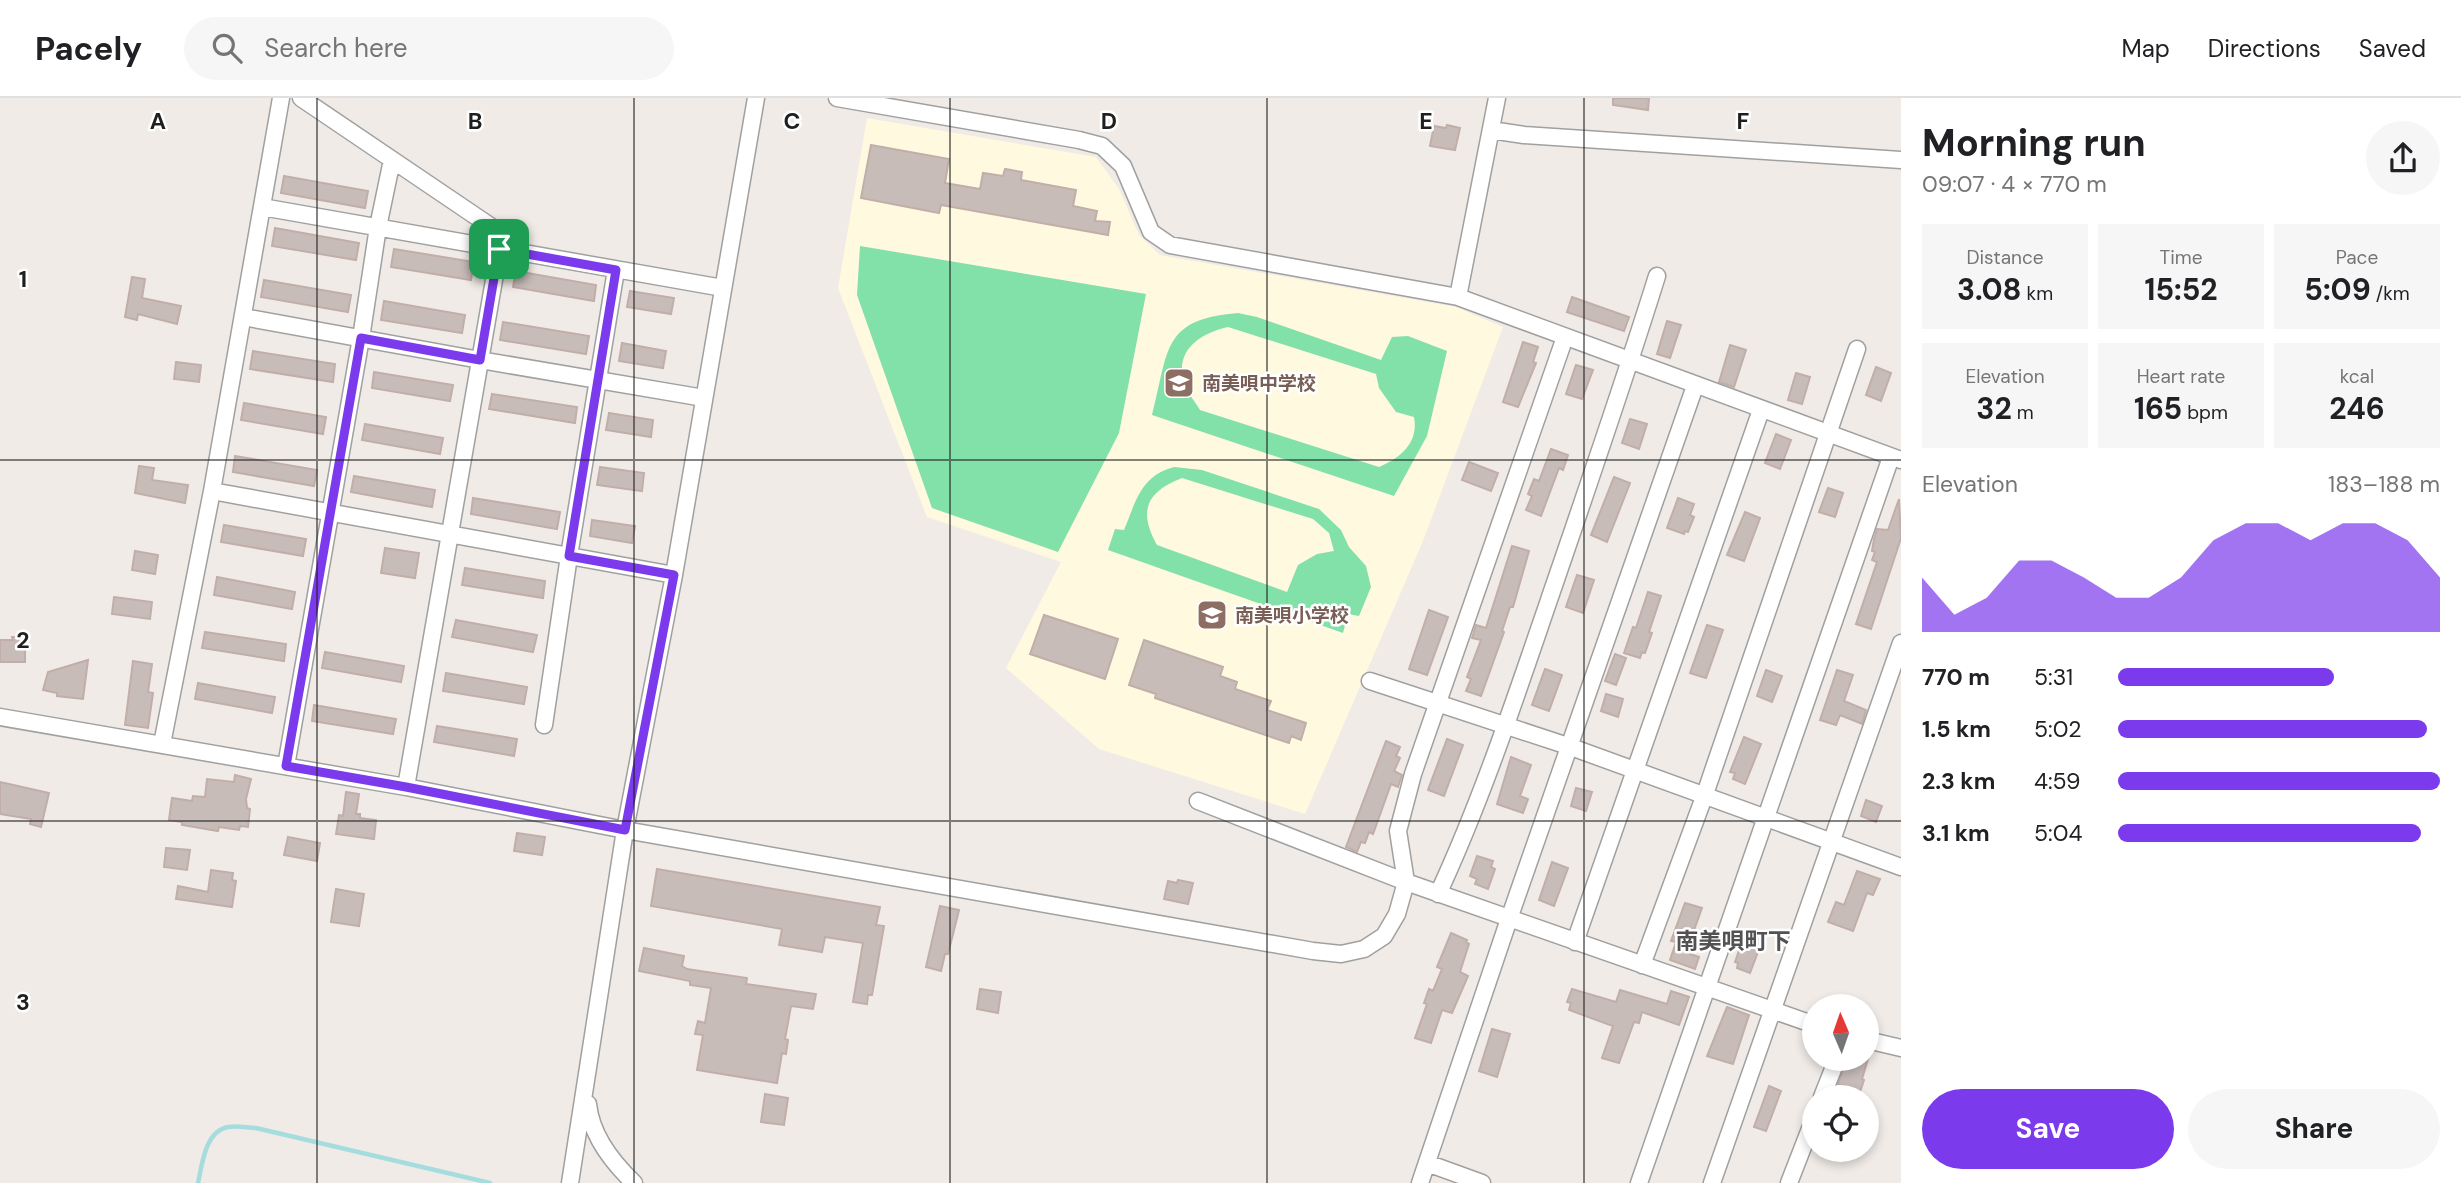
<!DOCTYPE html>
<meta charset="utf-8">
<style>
:root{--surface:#fff;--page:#f6f6f6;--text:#202124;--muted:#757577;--line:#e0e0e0;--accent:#7c3aed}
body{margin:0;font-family:"DM Sans","Noto Sans JP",sans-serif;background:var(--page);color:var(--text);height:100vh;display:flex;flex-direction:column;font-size:26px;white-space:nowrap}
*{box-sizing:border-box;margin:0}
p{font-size:23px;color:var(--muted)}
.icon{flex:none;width:38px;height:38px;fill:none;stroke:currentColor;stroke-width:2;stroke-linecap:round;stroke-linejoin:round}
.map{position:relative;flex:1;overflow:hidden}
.sheet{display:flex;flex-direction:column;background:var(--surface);width:560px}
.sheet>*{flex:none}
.needle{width:46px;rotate:358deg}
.buttons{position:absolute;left:1802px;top:896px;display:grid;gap:14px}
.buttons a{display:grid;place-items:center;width:77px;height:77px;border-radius:50%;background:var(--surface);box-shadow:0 4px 10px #0003;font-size:35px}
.pin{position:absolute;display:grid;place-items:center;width:60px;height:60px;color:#fff;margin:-30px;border-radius:14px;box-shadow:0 4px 10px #0006}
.round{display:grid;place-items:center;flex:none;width:74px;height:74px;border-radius:37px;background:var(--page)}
.headline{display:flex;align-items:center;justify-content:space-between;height:119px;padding:0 21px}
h1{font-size:38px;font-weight:700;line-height:52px}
.figures{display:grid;grid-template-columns:repeat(3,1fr);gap:10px;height:119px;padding:7px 21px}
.figures div{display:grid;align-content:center;border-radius:0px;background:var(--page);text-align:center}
.figures b{font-size:30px;font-weight:700}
.figures small{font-size:19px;font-weight:400}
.figures p{font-size:19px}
.chart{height:196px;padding:14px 21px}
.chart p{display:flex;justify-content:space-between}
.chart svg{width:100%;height:126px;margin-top:7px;fill:var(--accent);opacity:.7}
.cta{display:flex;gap:14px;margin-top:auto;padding:14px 21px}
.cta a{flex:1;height:80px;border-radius:42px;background:var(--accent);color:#fff;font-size:28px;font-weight:700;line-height:80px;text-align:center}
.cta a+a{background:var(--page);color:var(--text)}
ul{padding:0 21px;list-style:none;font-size:23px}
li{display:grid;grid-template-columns:112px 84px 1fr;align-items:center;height:52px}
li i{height:18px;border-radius:9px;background:var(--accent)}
header{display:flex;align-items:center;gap:42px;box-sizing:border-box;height:98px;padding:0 35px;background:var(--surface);border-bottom:2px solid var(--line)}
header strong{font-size:33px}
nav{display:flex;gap:38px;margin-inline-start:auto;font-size:24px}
.search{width:490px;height:63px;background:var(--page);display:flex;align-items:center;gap:18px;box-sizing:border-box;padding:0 24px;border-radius:38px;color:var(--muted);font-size:26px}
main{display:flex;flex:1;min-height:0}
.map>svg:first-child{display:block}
</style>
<header>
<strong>Pacely</strong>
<div class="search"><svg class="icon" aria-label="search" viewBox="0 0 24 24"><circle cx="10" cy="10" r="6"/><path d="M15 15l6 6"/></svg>Search here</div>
<nav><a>Map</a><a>Directions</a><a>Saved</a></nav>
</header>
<main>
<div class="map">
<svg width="1901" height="1085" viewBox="0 0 1901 1085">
<rect width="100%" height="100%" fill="#f0ebe6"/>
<!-- education -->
<path fill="#fff9e0" d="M867 20 1096 59 1119 91 1139 137 1160 157 1456 209 1503 229 1423 443 1305 716 1099 651 1006 570 1061 464 927 419 838 190Z"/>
<!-- pitch -->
<path fill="#82e0a9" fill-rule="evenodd" d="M860 148 1146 196 1119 335 1058 454 932 410 857 197Z
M1238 215 1257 219 1381 262 1392 239 1408 238 1447 253 1427 338 1394 398 1152 317C1169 253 1161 221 1238 215ZM1228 229 1376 276 1379 290 1396 314 1414 319C1419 345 1400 360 1379 369L1200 312C1195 303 1185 292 1183 282 1176 250 1202 235 1228 229Z
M1174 369 1202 372 1319 411 1341 432 1349 449 1366 468 1371 489 1359 518 1348 516 1343 535 1108 452 1115 431 1124 432C1136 404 1140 378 1174 369ZM1182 380 1313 421 1329 435 1334 453 1317 456 1298 467 1287 494 1157 447C1138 413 1146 394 1182 380Z"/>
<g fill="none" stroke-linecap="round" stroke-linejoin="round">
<!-- stream -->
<path stroke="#a5ddde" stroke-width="4.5" d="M198 1085C202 1067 205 1033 228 1029 237 1027 248 1030 256 1030L490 1085"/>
</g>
<!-- building -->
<path fill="#c8bcb9" stroke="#c2aea8" stroke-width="2" d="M1613 0H1649L1648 12 1613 7Z
M1447 27 1460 30 1455 52 1430 48 1434 28 1446 30Z
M871 47 949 61 945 85 980 91 983 75 1003 78 1005 71 1022 74 1021 82 1076 92 1073 108 1097 113 1095 123 1110 124 1108 137 941 107 939 115 861 100Z
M284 78 368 93 365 110 281 95Z
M275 130 359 145 356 162 272 148Z
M394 151 474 164 471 182 391 169Z
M516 173 596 187 594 203 513 189Z
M132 179 145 181 142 200 181 208 177 226 138 216 137 222 125 219Z
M264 182 351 197 348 214 261 199Z
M630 193 674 200 671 216 627 209Z
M1572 199 1629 219 1624 233 1567 214Z
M384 203 465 217 462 235 381 222Z
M1667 223 1681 227 1670 260 1657 256Z
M503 224 589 238 586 256 500 242Z
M1523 244 1538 249 1533 264 1536 265 1518 309 1503 304Z
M622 245 666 253 663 270 619 263Z
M1730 247 1746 252 1734 289 1719 284Z
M253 253 335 266 333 284 250 271Z
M176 264 201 267 199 284 174 281Z
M1576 267 1593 272 1582 301 1566 296Z
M1876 269 1891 275 1881 303 1866 297Z
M374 274 453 287 450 303 372 290Z
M1796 275 1810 279 1802 306 1788 302Z
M492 296 577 309 575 325 489 311Z
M244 305 326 319 323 336 241 322Z
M609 315 653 322 651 339 606 332Z
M1630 321 1647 326 1639 351 1622 345Z
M365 326 443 340 440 356 362 342Z
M1776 336 1791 342 1780 371 1765 365Z
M1551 351 1568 357 1563 372 1559 370 1541 418 1526 412 1532 398 1528 396 1534 381 1539 383Z
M235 358 317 372 314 388 233 374Z
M1469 364 1498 375 1491 393 1462 382Z
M139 368 154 370 152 382 188 387 185 405 135 395Z
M600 369 644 375 642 393 597 387Z
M354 378 435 392 432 409 351 394Z
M1614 379 1630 385 1607 444 1591 437Z
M1828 390 1843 395 1835 419 1819 414Z
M473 400 560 414 557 431 471 416Z
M1678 400 1694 406 1690 417 1694 419 1688 434 1685 433 1684 436 1667 430Z
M1899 401 1901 440 1871 531 1856 526 1877 464 1872 462 1875 454 1872 453 1874 441 1877 431 1888 432Z
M1745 414 1760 420 1744 463 1727 457Z
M592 422 635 428 632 445 590 438Z
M224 427 306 441 303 458 221 444Z
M1512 448 1529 453 1513 509H1510L1502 533 1504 534 1481 598 1466 593 1471 581 1467 579 1481 542 1472 540 1476 527 1486 530Z
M385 450 419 455 415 480 381 475Z
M135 453 158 457 155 476 132 472Z
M465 470 545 483 543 500 462 487Z
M1577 477 1594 482 1583 515 1566 509Z
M217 479 295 494 292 511 214 497Z
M1648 494 1661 498 1649 534 1652 535 1645 555 1642 554 1640 560 1624 555 1633 529 1636 530Z
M114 499 152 504 150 521 112 516Z
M1429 512 1448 519 1427 577 1409 571Z
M1044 517 1118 541 1105 581 1030 556Z
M456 522 537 537 533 554 452 539Z
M1707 527 1723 532 1706 580 1690 575Z
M205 534 286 546 284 563 202 550Z
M12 539H25V564H0V542H13Z
M1144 542 1223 569 1220 578 1237 584 1235 591 1271 603 1267 612 1306 625 1301 642 1291 638 1289 645 1155 600 1156 596 1129 587Z
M325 554 404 568 401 584 322 570Z
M1615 556 1626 560 1616 587 1605 583Z
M88 562 83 601 57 598V595L43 592 48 574Z
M133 563 152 566 148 594 153 595 148 630 125 627Z
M1545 571 1562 577 1549 613 1532 607Z
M1766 572 1782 578 1772 604 1757 598Z
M1837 572 1853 577 1844 603 1866 612 1862 626 1840 617 1836 627 1820 622Z
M446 575 527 589 524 606 443 593Z
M198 585 275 599 272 615 195 601Z
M1606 596 1623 601 1618 619 1601 613Z
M314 607 396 621 393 636 312 623Z
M437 628 517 641 514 658 434 644Z
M1744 639 1761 646 1745 686 1733 681 1735 675 1730 674Z
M1447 641 1463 647 1444 698 1428 692Z
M1386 643 1400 649 1396 658 1400 660 1394 673 1402 677 1398 689 1391 686 1373 736 1369 734 1365 745 1361 744 1357 754 1346 749Z
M1511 659 1531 667 1520 698 1528 701 1523 715 1497 706Z
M235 677 251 681 246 701 247 710 250 711 248 729 240 728 239 732 219 729 218 733 182 727V724L169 722 172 700 192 703 193 698 205 699 207 681 234 684Z
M0 684 49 695 41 729 30 726 31 721 0 716Z
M1576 690 1592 694 1586 713 1571 708Z
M346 694 359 696 356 716H360V720L376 722 374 741 336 736 339 717 343 718Z
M1866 702 1882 708 1876 724 1861 718Z
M517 735 545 739 542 757 514 753Z
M288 739 320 745 317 763 284 757Z
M166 750 190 752 187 772 164 769Z
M1477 758 1493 763 1491 769 1495 771 1488 791 1475 786 1477 781 1470 778Z
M1552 764 1568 770 1554 808 1539 802Z
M657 771 880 809 876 827 884 828 872 897H868L867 906 853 904 863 845 825 839 822 854 779 847 782 831 651 808Z
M211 772 233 775 232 782 236 783 232 809 176 801 178 788 208 794Z
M1857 773 1880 781 1873 797 1867 795 1853 833 1828 824 1836 804 1844 807Z
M1178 782 1193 785 1188 806 1164 801 1168 783 1177 785Z
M336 791 364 796 359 828 331 824Z
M1685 805 1702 810 1688 849 1692 850 1690 856 1699 859 1695 871 1670 862 1676 844 1671 843Z
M940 808 959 812 948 856H945L941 873 926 869Z
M1752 833 1764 838 1750 875 1737 870 1738 865 1735 864 1745 835 1750 837Z
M1451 835 1467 842 1466 844 1469 846 1460 874 1468 878 1452 915 1442 912 1431 945 1415 940 1427 906 1424 905 1429 891 1433 893 1442 871 1437 869Z
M644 850 684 858 682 868 687 871 747 880 746 886 816 896 813 911 791 908 785 941 788 942 786 956 782 955 777 985 697 972 703 937 695 936 698 923 705 925 711 890 690 887V883L639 873Z
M980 891 1001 894 998 915 977 911Z
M1572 891 1616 904 1620 892 1667 906 1671 893 1689 899 1679 927 1642 914 1639 925 1634 924 1619 965 1602 960 1613 928 1569 912 1571 905 1567 904Z
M1727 909 1749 917 1733 966 1707 958Z
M1492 931 1510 936 1497 979 1479 973Z
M1847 961H1868L1862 981 1864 982 1859 997 1855 996 1853 999H1838L1843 988 1838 986Z
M1769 988 1781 993 1766 1033 1754 1029Z
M765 996 788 1000 784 1027 761 1024Z"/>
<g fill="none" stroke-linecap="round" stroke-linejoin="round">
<!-- minor casing -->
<g stroke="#a0a0a0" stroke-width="19">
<path id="minor" d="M301 0 502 136 406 689
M837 0 1079 42 1102 48 1123 68 1151 134 1170 147 1458 199 1901 362
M1491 32 1524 37 1901 62
M262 109 723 190
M1458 199 1497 0
M243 219 480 262 704 300
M212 393 674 477
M1370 583 1571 649 1901 769
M0 619 406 689 625 732 1313 853 1341 856 1364 851 1384 838 1397 816 1406 784 1398 733 1413 676 1565 239
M544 627 569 458 616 172
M162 646 212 393 281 0
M286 668 361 240 378 129 392 62
M1198 703 1406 784 1815 927
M1438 796C1482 701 1515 601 1549 502 1586 394 1623 287 1657 178
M1575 844 1761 312
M1642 867 1704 699 1857 251
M1867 942 1901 950
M1822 999 1837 961
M588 1006C591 1037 612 1064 634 1085
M1427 1065 1482 1085
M570 1085 625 732 674 477 756 0
M1420 1085 1509 821 1695 288
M1639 1085 1891 359
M1712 1085 1901 545
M1789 1085 1815 1018"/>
</g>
<!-- minor -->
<use href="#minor" stroke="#fff" stroke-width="16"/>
</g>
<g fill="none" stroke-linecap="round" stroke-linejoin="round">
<!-- route casing -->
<g stroke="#fff" stroke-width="14">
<path id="route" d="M499 151 616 172 569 458 674 477 625 732 406 689 286 668 361 240 480 262Z"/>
</g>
<!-- route -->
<use href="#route" stroke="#7c3aed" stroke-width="9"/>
</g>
<!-- grid -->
<path fill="none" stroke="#1f1f1f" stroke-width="2" stroke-opacity="0.55" d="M317 0V1085M634 0V1085M950 0V1085M1267 0V1085M1584 0V1085M0 362H1901M0 723H1901"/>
<!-- icons -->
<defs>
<g id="school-square" transform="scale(1.575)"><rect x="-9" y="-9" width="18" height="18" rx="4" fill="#8d6e63" stroke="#fff"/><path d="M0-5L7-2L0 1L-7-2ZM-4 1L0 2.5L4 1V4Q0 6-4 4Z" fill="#fff"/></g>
</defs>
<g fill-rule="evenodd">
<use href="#school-square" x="1179" y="285"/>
<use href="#school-square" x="1212" y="517"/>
</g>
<g text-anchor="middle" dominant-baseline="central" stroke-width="5" stroke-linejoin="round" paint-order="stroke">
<!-- education labels -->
<g font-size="19" font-weight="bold" fill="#785e54" stroke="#fff" text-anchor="start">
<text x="1202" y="285">南美唄中学校</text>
<text x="1235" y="517">南美唄小学校</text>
</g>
<!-- quarter labels -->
<g font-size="23" font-weight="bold" fill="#525252" stroke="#fff">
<text x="1733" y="843">南美唄町下</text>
</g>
</g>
<g font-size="23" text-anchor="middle" font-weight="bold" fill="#1f1f1f" stroke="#fff" stroke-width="5" stroke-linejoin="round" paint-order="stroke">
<text x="158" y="31">A</text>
<text x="475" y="31">B</text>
<text x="792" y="31">C</text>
<text x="1109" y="31">D</text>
<text x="1426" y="31">E</text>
<text x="1743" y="31">F</text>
<text x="23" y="189">1</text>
<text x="23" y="550">2</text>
<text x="23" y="912">3</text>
</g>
</svg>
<div class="buttons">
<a><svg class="needle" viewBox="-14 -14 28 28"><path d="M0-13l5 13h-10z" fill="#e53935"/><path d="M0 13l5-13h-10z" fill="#757577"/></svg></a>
<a><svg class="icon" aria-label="locate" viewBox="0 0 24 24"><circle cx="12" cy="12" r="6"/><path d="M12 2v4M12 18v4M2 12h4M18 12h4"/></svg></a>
</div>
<div class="pin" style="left:499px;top:151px;background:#1e9e55"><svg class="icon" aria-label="arrive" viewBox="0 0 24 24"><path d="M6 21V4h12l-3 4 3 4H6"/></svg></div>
</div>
<section class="sheet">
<div class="headline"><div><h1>Morning run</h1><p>09:07 · 4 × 770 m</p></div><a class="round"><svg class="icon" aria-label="share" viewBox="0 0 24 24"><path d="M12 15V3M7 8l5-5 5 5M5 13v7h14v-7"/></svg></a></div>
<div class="figures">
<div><p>Distance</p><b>3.08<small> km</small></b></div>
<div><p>Time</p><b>15:52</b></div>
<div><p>Pace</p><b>5:09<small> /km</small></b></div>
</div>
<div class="figures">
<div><p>Elevation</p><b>32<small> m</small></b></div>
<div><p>Heart rate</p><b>165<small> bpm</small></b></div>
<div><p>kcal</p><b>246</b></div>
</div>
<div class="chart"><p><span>Elevation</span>183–188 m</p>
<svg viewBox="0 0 160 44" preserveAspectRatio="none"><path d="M0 44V25L10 38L20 32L30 19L40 19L50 25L60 32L70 32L80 25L90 12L100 6L110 6L120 12L130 6L140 6L150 12L160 25V44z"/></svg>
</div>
<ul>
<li><b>770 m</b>5:31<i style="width:67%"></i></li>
<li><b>1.5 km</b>5:02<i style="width:96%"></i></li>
<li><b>2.3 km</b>4:59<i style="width:100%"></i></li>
<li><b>3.1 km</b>5:04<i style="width:94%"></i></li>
</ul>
<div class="cta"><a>Save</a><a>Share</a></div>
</section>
</main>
